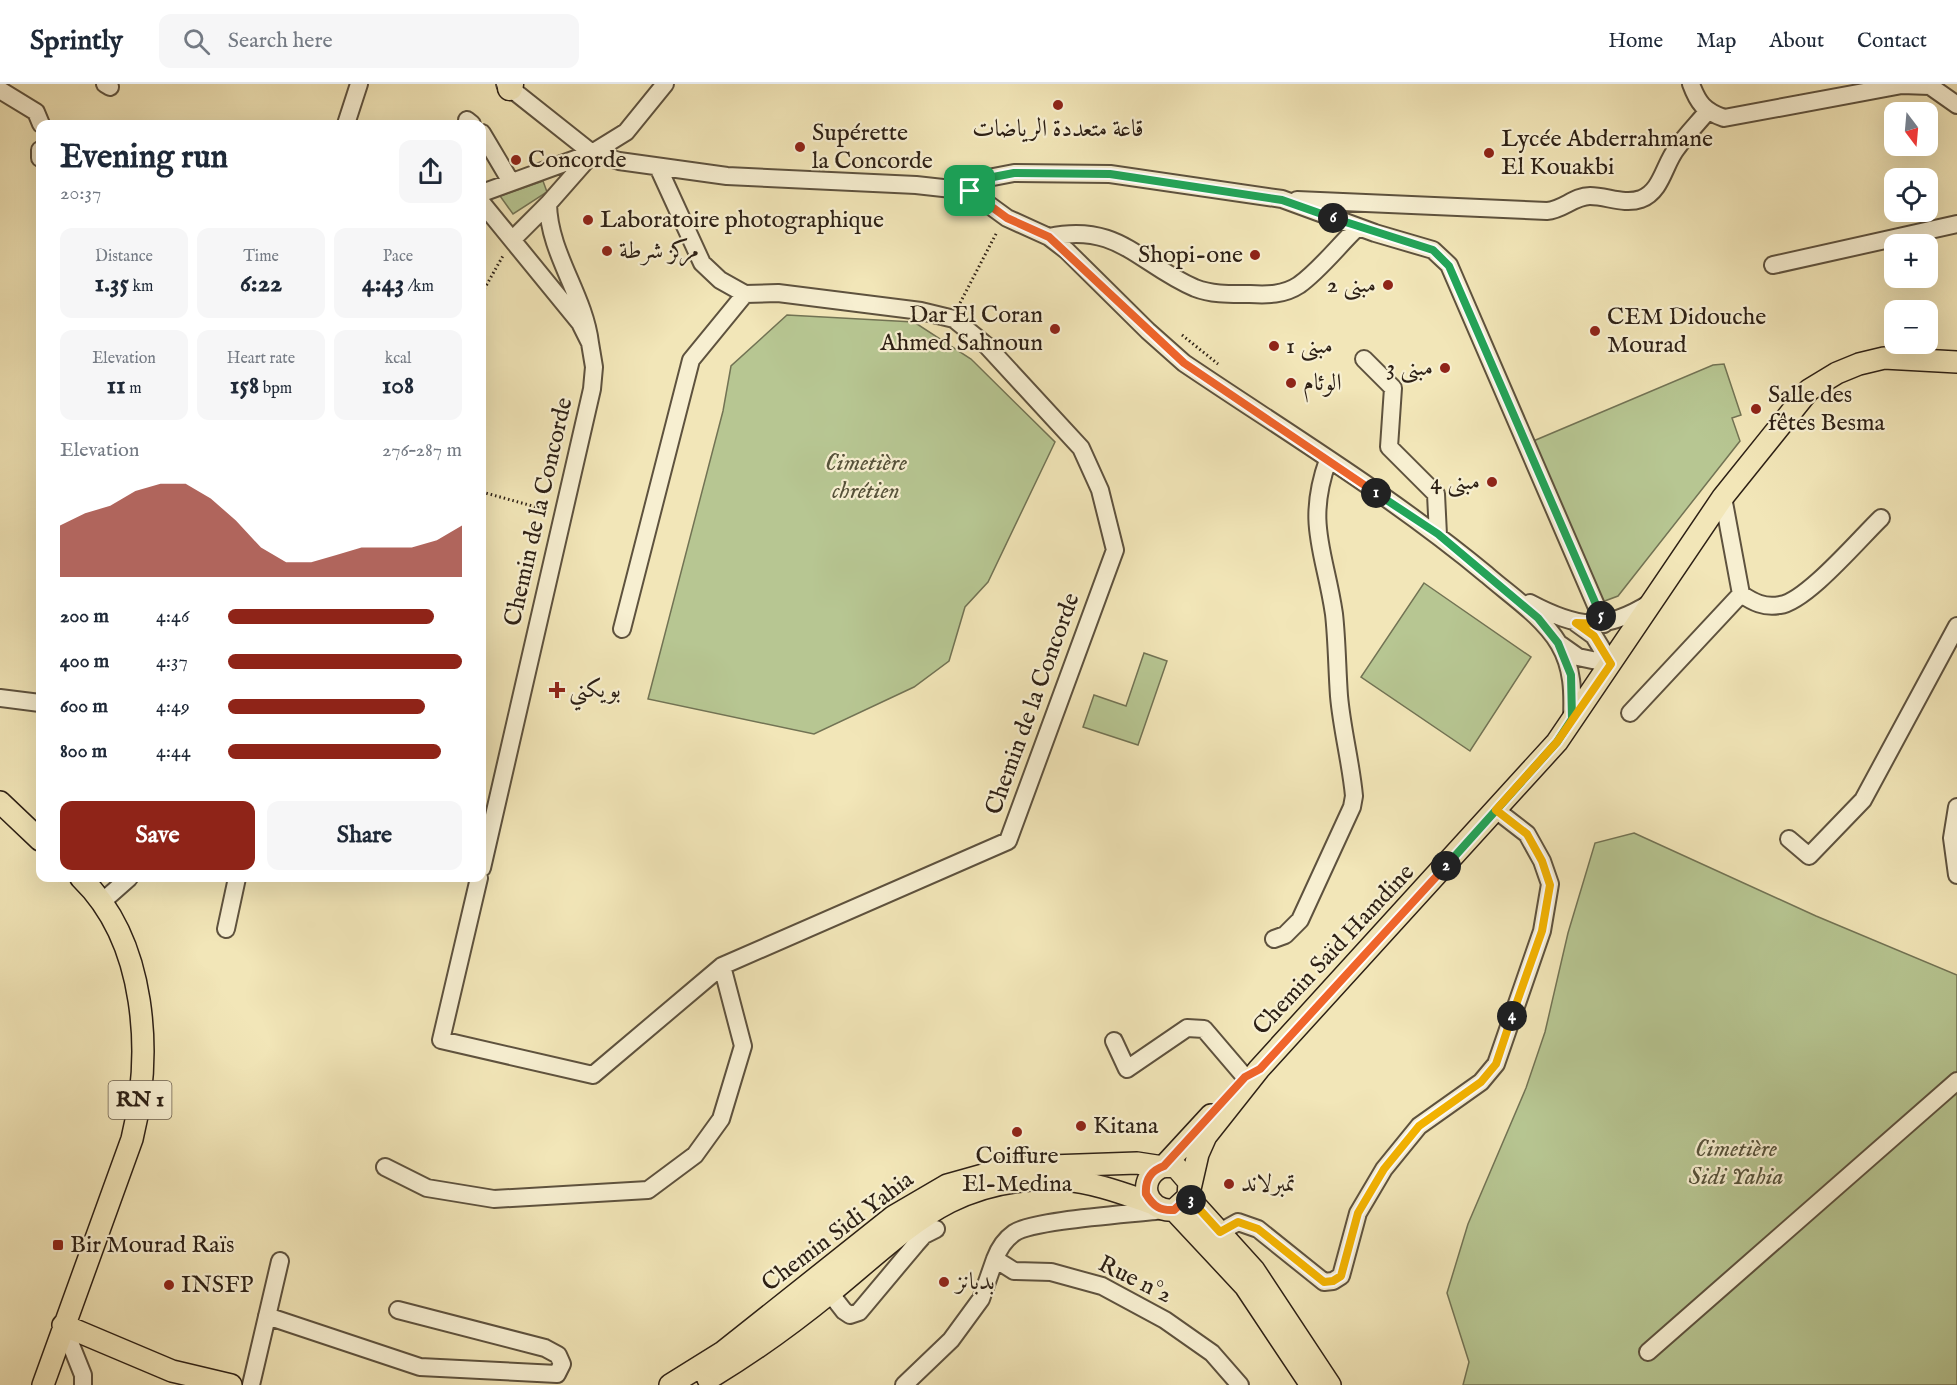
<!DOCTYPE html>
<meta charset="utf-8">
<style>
:root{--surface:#fff;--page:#f6f6f7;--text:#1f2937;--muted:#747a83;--line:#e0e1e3;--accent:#8f2418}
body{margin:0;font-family:"IM FELL English",Amiri,serif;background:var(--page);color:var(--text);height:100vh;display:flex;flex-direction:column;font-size:22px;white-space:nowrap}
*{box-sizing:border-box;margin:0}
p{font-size:20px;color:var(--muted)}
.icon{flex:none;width:33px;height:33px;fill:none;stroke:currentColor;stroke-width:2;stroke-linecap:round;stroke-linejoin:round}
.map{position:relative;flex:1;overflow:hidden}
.drawer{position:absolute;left:36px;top:36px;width:450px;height:762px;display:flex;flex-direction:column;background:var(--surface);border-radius:12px;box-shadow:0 6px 24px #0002}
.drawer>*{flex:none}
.needle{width:39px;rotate:164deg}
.fabs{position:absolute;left:1884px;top:18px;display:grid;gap:12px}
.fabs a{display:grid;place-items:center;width:54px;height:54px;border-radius:12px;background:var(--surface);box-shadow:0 6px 24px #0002;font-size:30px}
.pin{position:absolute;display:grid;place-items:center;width:51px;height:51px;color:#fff;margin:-26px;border-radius:12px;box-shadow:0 3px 9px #0006}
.km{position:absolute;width:30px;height:30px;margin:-15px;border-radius:50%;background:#222;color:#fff;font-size:16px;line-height:30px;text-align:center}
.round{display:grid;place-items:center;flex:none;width:63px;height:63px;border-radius:12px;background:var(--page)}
.overview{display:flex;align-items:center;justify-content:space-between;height:102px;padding:0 24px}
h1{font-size:33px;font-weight:700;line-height:45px}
.metrics{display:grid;grid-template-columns:repeat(3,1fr);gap:9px;height:102px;padding:6px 24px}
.metrics div{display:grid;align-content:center;border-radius:12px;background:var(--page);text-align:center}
.metrics b{font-size:26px;font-weight:700}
.metrics small{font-size:16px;font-weight:400}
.metrics p{font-size:16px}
.chart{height:168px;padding:12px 24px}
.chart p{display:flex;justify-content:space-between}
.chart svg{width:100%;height:108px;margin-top:6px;fill:var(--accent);opacity:.7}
.cta{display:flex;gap:12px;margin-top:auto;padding:12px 24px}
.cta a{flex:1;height:69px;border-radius:12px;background:var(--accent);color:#fff;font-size:24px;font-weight:700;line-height:69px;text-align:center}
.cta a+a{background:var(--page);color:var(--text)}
ul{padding:0 24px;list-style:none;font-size:20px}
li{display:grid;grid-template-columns:96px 72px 1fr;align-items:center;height:45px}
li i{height:15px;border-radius:8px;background:var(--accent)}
header{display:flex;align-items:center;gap:36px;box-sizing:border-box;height:84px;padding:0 30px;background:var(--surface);border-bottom:2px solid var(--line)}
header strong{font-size:28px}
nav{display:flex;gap:33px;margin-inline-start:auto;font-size:21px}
.search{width:420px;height:54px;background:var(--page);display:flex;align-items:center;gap:15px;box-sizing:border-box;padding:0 21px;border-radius:12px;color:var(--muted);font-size:22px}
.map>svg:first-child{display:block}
</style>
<header>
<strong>Sprintly</strong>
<div class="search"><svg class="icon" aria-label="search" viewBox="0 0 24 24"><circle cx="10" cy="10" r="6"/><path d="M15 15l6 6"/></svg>Search here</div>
<nav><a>Home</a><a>Map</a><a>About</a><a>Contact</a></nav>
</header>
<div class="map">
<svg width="1957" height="1301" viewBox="0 0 1957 1301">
<rect width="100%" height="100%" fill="#f2e6b8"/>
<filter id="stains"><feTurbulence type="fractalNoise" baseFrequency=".00333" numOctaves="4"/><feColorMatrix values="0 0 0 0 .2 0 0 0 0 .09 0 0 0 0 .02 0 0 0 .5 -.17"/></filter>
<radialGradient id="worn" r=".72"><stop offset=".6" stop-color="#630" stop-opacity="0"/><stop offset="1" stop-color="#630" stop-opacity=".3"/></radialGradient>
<!-- green -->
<path fill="#b7c692" stroke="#727354" stroke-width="1.5" d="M543 97 547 108 513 130 500 112Z
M787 231 914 238 971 275 1055 358 988 498 965 523 949 577 914 603 814 650 648 615 723 327 731 282Z
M1724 280 1741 331 1732 334 1740 357 1618 512 1602 518 1531 358 1713 281Z
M1424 499 1531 573 1470 667 1361 593Z
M1144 569 1167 577 1138 661 1083 643 1094 611 1126 622Z
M1634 749 1816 832 1957 891V1301H1463L1469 1278 1447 1209 1468 1140 1526 1004 1545 948 1568 849 1595 759Z"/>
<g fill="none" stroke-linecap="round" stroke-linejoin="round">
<!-- minor casing -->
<g stroke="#5e523e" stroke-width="20">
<path id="minor" d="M105 0 110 3
M505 0 592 69 619 77 727 92 916 101 970 107 1007 134 1049 153 1066 166 1148 247 1184 279C1286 348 1392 412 1487 491 1511 512 1542 532 1559 560 1573 584 1573 608 1572 635
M1691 0C1698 19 1704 27 1724 34L1902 1 1930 2 1957 21
M0 6 36 28 41 40
M467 36 472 40
M346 40 359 0
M482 49 511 98
M40 66V74
M970 107 988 94 1014 89 1110 90 1282 115 1375 149 1433 166 1449 181 1604 540
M482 109 592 69 626 48 665 0
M1297 116 1547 127C1563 126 1574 112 1590 112 1607 112 1624 121 1641 115 1662 107 1664 80 1677 64 1686 51 1697 40 1707 28
M482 119 580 239 590 259C584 210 549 170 548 120
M1049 153C1118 138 1139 180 1195 204 1213 211 1232 210 1250 210 1267 211 1284 211 1299 201 1320 186 1339 161 1358 143
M513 155 548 120 592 70
M1773 181 1957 140
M1364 275 1393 304 1389 363 1436 410 1438 451
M1723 413 1741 510C1753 518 1764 524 1780 521 1806 518 1860 454 1881 434
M1530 519C1577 544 1604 548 1650 519
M1576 539 1594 552 1611 580
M622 545 691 276 745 210
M1561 561 1578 573 1611 580
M0 614 40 619
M1630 629 1741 510
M1957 723 1952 754 1957 791
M1789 755 1809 772 1863 716 1957 542
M482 784 592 305 594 283 590 259
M479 794 441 956 593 991 722 882 1008 757 1115 466 1100 406 1081 364 987 262 954 235 921 227 778 209 745 210 720 196 702 179 658 83
M103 817 129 794
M226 845 237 794
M1274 855 1285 851 1300 836 1352 723 1354 712C1351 679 1342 646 1339 612 1337 584 1337 557 1334 530 1325 468 1305 440 1328 376
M1114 957 1127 985 1187 944 1204 945 1245 993
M385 1083 427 1104 494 1115 648 1106 695 1071 721 1035 743 962 722 882
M1163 1126C1133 1130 1033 1136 1014 1149 1004 1156 999 1164 995 1175L1014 1187 1051 1188 1102 1202 1165 1236 1212 1269 1240 1301
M1220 1148 1238 1138 1258 1145 1324 1198 1333 1197 1341 1192 1358 1129 1384 1085 1419 1042 1481 998 1496 980 1542 847 1550 800 1542 777 1527 750 1496 726
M830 1209 844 1227 850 1231 859 1228 916 1160 924 1151 936 1145
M267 1232 420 1283 557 1290 562 1280 558 1271 545 1264 398 1226
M63 1241 83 1291V1301
M1648 1268 1957 997
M251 1301 280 1177
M904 1301 951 1256 981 1215 995 1175"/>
</g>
<!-- major casing -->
<g stroke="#2d2015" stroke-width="24">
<path id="major" d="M0 718 40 756
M1164 1082 1176 1083 1189 1098 1188 1113 1174 1126C1145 1129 1135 1093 1164 1082L1211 1031
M1190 1105 1198 1070 1206 1052 1259 985 1557 658 1723 413 1809 306 1837 289 1859 280 1884 274 1957 278
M1188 1113 1254 1186 1330 1301
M1174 1126 1245 1202 1311 1301
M63 1241 172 1287 231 1301
M708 1295C750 1270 793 1239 831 1208 908 1145 954 1090 1062 1096 1093 1098 1122 1109 1151 1119
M43 1301 132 1055C153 970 147 858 81 794
M670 1301 723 1268 894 1132 947 1101 997 1087 1022 1083 1137 1079 1163 1083"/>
</g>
<!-- highway casing -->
<g stroke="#2d2015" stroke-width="27">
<path id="highway" d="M510 4 511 0"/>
</g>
<!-- path -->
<path stroke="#2d2015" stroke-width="3" stroke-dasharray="1.5 3" stroke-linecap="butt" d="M482 209 504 170
M960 219 997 148
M1182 251 1218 280
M482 408 547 426"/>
<!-- minor -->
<use href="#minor" stroke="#f7efd1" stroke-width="16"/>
<!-- major -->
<use href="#major" stroke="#f2e6b8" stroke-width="21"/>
<!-- highway -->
<use href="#highway" stroke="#f2e6b8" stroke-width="24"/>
</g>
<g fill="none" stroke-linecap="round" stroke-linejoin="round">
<!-- split-1 casing -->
<g stroke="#fff" stroke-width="12">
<path id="split-1" d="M970 107 1007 134 1049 153 1184 279 1376 409"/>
</g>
<!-- split-2 casing -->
<g stroke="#fff" stroke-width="12">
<path id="split-2" d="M1376 409 1438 450 1538 534 1558 559 1571 591 1572 635 1557 658 1446 782"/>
</g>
<!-- split-3 casing -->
<g stroke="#fff" stroke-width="12">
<path id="split-3" d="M1191 1116 1188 1113 1174 1126C1160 1127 1153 1122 1146 1110 1145 1096 1150 1087 1164 1082L1245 993 1260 985 1446 782"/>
</g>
<!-- split-4 casing -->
<g stroke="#fff" stroke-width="12">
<path id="split-4" d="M1191 1116 1220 1148 1238 1138 1258 1145 1324 1198 1333 1197 1341 1192 1358 1129 1384 1085 1419 1042 1481 998 1496 980 1512 932"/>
</g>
<!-- split-5 casing -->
<g stroke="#fff" stroke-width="12">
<path id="split-5" d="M1512 932 1542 847 1550 801 1542 777 1527 750 1496 726 1557 658 1611 580 1594 552 1576 539 1604 540 1601 532"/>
</g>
<!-- split-6 casing -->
<g stroke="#fff" stroke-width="12">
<path id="split-6" d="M1333 134 1433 166 1449 182 1601 532"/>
</g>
<!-- split-7 casing -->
<g stroke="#fff" stroke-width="12">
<path id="split-7" d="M970 107 988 94 1014 89 1110 90 1282 116 1333 134"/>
</g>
<!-- split-1 -->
<use href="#split-1" stroke="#f0652b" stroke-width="8"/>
<!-- split-2 -->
<use href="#split-2" stroke="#22a559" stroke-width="8"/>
<!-- split-3 -->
<use href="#split-3" stroke="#f0652b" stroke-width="8"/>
<!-- split-4 -->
<use href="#split-4" stroke="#f5b400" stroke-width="8"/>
<!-- split-5 -->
<use href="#split-5" stroke="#f5b400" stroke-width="8"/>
<!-- split-6 -->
<use href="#split-6" stroke="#22a559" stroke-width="8"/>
<!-- split-7 -->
<use href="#split-7" stroke="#22a559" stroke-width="8"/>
</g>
<!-- markers -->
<g fill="#8f2418" stroke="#f7efd1" stroke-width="2">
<circle cx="1058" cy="21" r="6"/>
<circle cx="800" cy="63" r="6"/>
<circle cx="1489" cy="69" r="6"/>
<circle cx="516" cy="76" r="6"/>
<circle cx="588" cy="136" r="6"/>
<circle cx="607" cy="167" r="6"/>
<circle cx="1255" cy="171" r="6"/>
<circle cx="1388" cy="201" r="6"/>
<circle cx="1055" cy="245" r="6"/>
<circle cx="1595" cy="247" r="6"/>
<circle cx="1274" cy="262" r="6"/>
<circle cx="1445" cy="284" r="6"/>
<circle cx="1291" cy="299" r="6"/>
<circle cx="1756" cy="325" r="6"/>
<circle cx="1492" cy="398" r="6"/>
<path d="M554 597h6v6h6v6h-6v6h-6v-6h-6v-6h6z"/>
<circle cx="1081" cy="1042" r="6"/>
<circle cx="1017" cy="1048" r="6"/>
<circle cx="1229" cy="1100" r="6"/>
<rect x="52" y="1155" width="12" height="12" rx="3"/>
<circle cx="944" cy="1198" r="6"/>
<circle cx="169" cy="1201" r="6"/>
</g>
<g text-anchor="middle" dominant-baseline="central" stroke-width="4.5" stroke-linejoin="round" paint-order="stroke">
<!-- shield labels -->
<rect fill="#f7efd1" stroke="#6a5e4d" stroke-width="1.5" x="108.5" y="997" width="63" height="38" rx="4.5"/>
<g font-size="22" font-weight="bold" fill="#2d2015">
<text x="140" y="1016">RN 1</text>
</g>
<!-- poi labels -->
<g font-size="24" fill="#2d2015" stroke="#f7efd1" text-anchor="start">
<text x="1058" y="45" text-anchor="middle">قاعة متعددة الرياضات</text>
<text x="812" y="49">Supérette<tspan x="812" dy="28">la Concorde</tspan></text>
<text x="1501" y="55">Lycée Abderrahmane<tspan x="1501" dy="28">El Kouakbi</tspan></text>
<text x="528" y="76">Concorde</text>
<text x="600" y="136">Laboratoire photographique</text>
<text x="619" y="167">مركز شرطة</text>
<text x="1243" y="171" text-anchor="end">Shopi-one</text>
<text x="1376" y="201" text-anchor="end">مبنى 2</text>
<text x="1043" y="231" text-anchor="end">Dar El Coran<tspan x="1043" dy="28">Ahmed Sahnoun</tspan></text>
<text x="1607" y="233">CEM Didouche<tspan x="1607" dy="28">Mourad</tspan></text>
<text x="1286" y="262">مبنى 1</text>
<text x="1433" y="284" text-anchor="end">مبنى 3</text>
<text x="1303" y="299">الوئام</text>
<text x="1768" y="311">Salle des<tspan x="1768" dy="28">fêtes Besma</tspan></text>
<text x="1480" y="398" text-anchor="end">مبنى 4</text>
<text x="569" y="606">بويكني</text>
<text x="1093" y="1042">Kitana</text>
<text x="1017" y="1072" text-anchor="middle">Coiffure<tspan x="1017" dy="28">El-Medina</tspan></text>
<text x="1241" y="1100">تمبرلاند</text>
<text x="70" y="1161">Bir Mourad Raïs</text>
<text x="956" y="1198">بدبانز</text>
<text x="181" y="1201">INSFP</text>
</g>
<!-- park labels -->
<g font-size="24" font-style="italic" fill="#56523a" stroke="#f7efd1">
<text x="866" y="379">Cimetière<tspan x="866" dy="28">chrétien</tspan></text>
<text x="1736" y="1065">Cimetière<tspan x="1736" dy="28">Sidi Yahia</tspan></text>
</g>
<!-- street labels -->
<g font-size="24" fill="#2d2015" stroke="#f7efd1">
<text transform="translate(539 428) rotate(-77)">Chemin de la Concorde</text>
<text transform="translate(1033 620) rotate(-70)">Chemin de la Concorde</text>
<text transform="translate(1334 866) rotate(-47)">Chemin Saïd Hamdine</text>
<text transform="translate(838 1148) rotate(-37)">Chemin Sidi Yahia</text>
<text transform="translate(1135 1196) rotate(26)">Rue n°2</text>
</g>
</g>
<rect width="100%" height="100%" filter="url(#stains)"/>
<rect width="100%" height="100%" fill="url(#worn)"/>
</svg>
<div class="fabs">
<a><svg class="needle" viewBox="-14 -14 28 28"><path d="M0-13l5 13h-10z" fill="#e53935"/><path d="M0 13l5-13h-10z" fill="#747a83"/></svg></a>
<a><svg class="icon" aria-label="locate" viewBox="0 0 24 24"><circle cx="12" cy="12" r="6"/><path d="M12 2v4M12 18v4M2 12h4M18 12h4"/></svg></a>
<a>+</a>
<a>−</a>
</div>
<div class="pin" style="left:970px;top:107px;background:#1e9e55"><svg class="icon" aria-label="arrive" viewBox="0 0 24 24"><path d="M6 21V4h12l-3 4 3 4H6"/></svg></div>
<b class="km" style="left:1376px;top:409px">1</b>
<b class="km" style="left:1446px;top:782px">2</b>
<b class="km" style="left:1191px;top:1116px">3</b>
<b class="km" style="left:1512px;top:932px">4</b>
<b class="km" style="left:1601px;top:532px">5</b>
<b class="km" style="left:1333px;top:134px">6</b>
<section class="drawer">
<div class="overview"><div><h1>Evening run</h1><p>20:37</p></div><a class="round"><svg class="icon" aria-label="share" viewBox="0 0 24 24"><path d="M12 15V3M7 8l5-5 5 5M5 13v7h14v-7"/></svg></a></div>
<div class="metrics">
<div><p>Distance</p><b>1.35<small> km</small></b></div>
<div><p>Time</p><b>6:22</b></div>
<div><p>Pace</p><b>4:43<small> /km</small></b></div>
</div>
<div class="metrics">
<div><p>Elevation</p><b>11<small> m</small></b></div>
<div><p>Heart rate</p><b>158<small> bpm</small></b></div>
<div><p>kcal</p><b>108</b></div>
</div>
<div class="chart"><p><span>Elevation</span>276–287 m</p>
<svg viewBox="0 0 160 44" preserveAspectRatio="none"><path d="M0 44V23L10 18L20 15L30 9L40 6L50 6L60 12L70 21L80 32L90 38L100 38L110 35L120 32L130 32L140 32L150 29L160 23V44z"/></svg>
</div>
<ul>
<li><b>200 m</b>4:46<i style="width:88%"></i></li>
<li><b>400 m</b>4:37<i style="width:100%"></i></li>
<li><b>600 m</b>4:49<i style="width:84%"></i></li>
<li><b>800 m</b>4:44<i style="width:91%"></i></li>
</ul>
<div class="cta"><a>Save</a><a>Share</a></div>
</section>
</div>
